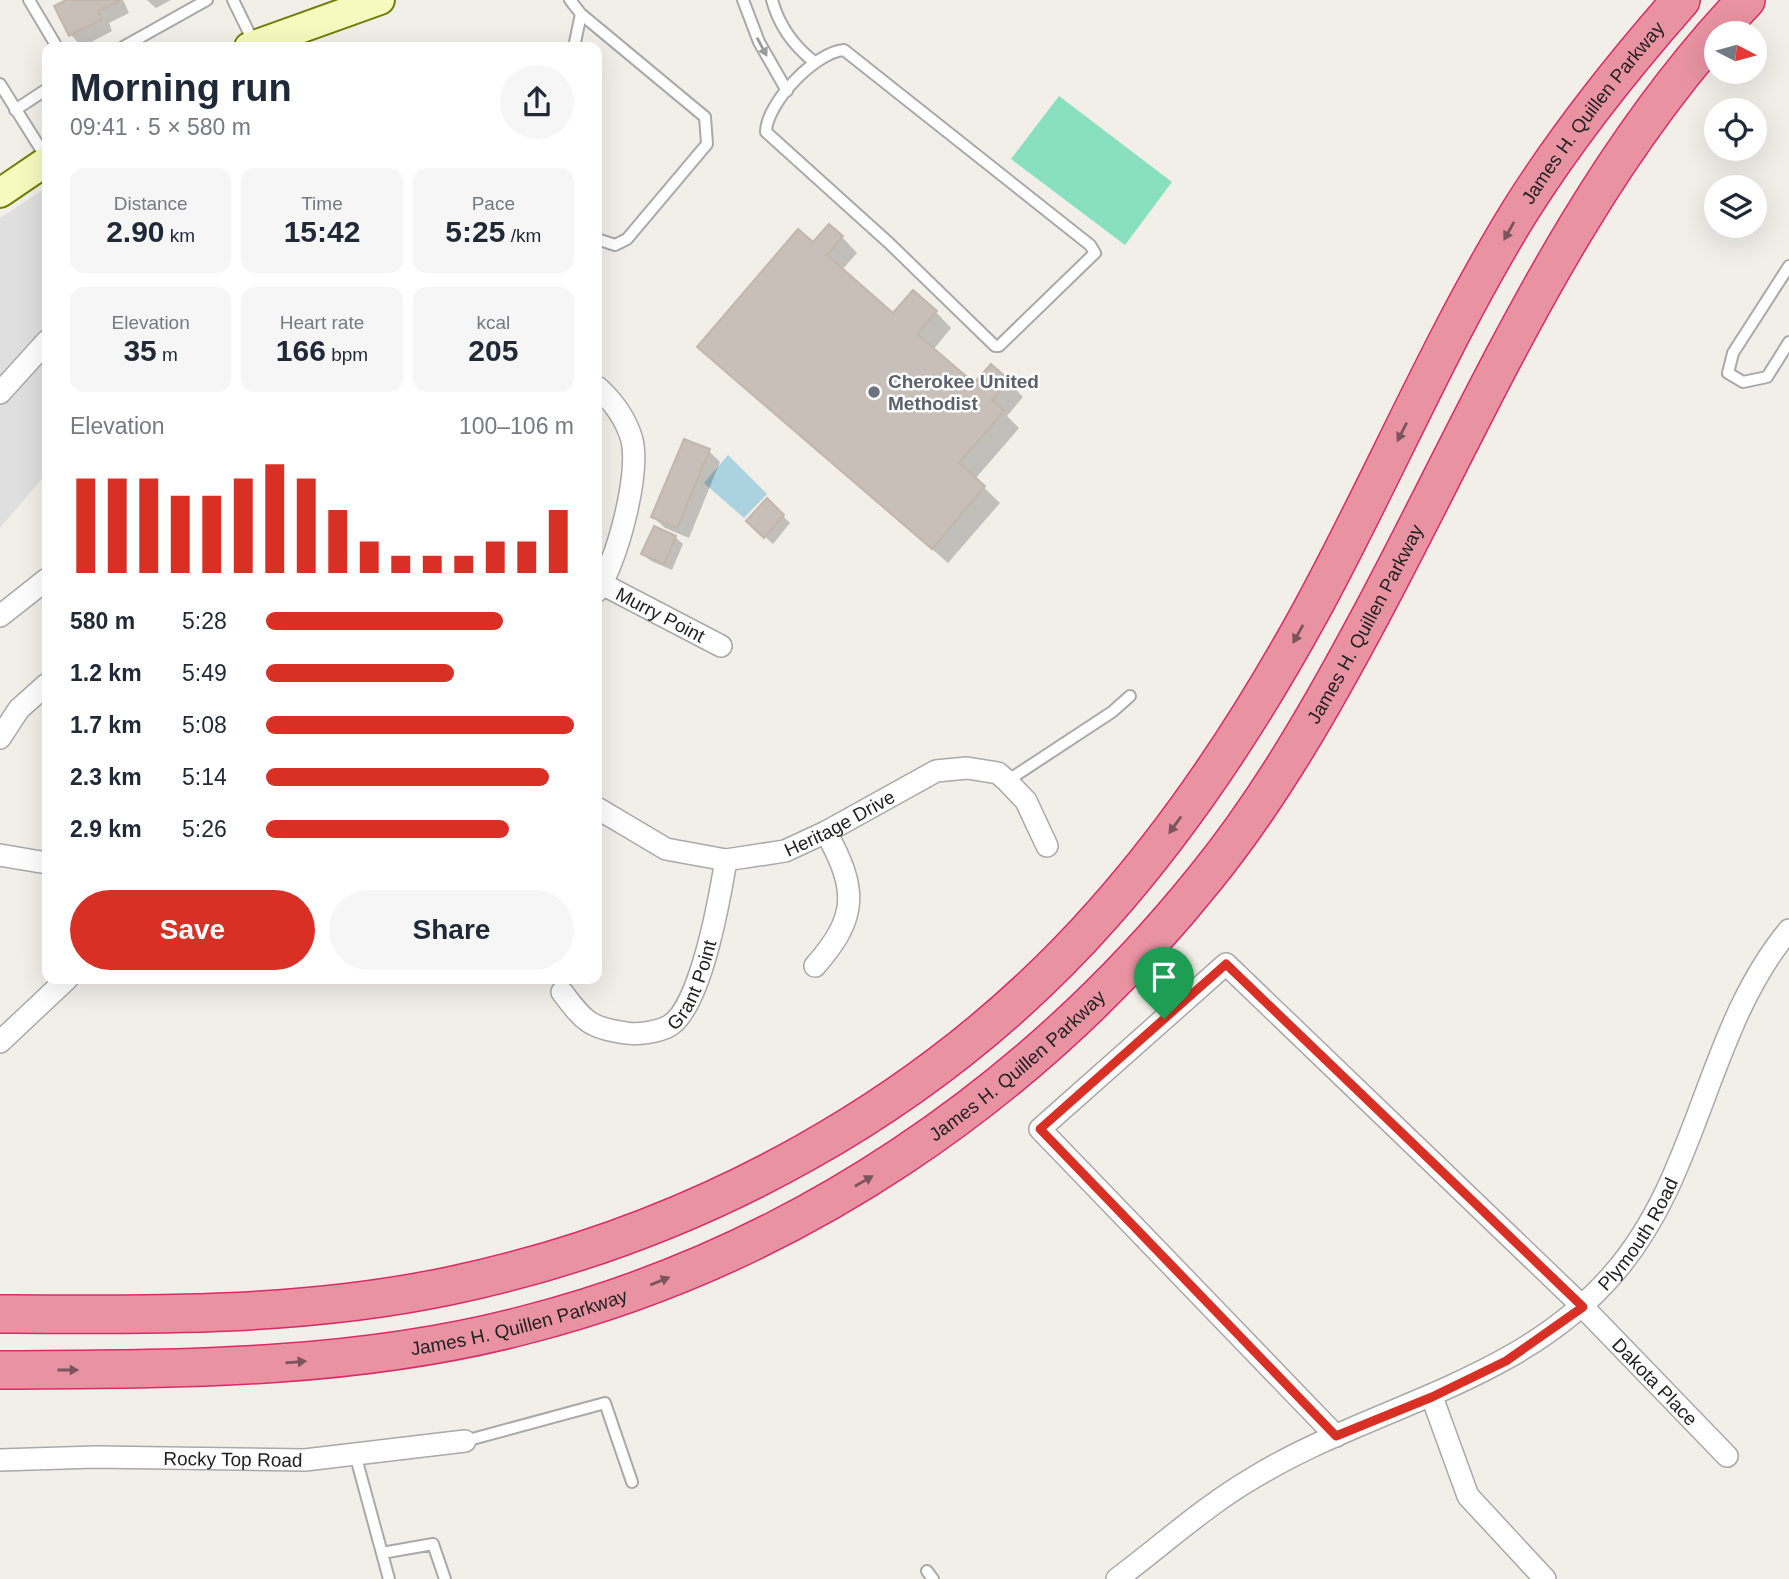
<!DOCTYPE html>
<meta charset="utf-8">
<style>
:root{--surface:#fff;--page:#f6f6f7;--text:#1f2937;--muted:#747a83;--accent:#d93025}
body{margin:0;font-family:Helvetica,sans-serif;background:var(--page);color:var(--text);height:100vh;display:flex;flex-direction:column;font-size:26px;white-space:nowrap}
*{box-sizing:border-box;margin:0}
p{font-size:23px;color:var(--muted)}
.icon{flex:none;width:38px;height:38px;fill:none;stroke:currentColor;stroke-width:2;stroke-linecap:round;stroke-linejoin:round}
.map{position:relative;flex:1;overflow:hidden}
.drawer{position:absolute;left:42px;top:42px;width:560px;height:942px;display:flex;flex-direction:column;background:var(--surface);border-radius:14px;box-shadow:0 7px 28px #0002}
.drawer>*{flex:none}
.needle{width:46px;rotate:96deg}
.controls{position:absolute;left:1704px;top:21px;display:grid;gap:14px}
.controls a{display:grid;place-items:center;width:63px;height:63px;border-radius:50%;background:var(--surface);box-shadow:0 7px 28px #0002;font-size:35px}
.pin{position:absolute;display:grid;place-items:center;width:60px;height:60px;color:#fff;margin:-72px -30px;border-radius:50% 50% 50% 0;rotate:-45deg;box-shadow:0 0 7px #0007}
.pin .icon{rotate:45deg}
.round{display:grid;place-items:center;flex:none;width:74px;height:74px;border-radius:37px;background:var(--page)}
.overview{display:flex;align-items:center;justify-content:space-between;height:119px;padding:0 28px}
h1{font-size:38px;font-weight:800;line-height:52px}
.figures{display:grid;grid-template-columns:repeat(3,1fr);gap:10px;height:119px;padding:7px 28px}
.figures div{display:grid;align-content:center;border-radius:14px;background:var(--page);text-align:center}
.figures b{font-size:30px;font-weight:800}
.figures small{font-size:19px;font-weight:400}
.figures p{font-size:19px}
.chart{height:196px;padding:14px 28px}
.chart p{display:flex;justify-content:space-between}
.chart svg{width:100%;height:126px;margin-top:7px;stroke:var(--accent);stroke-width:6}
.primary-button{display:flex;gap:14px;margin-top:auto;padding:14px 28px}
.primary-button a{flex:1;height:80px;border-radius:42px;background:var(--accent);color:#fff;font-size:28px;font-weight:800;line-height:80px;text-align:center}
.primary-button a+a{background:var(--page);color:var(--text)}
ul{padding:0 28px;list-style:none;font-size:23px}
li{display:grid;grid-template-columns:112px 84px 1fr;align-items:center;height:52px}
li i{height:18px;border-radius:9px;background:var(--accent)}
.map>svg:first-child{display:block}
</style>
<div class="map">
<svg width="1789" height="1579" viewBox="0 0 1789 1579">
<rect width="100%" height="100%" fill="#f2efe9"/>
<!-- residential -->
<path fill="#e0dfdf" d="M47 187V473L0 528V218Z"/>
<!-- pitch -->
<path fill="#88e0be" d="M1059 96 1172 182 1125 245 1011 159Z"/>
<!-- water -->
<path fill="#aad3df" d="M728 455 767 494 744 518 704 483Z"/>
<!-- shadow -->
<path fill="#0003" d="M72 0H123L129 13 109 23 112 31 82 47 71 35 56 7Z
M147 0H171L156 8Z
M842 237 857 253 842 270 894 315 936 312 951 328 933 350 974 386 1008 381 1023 397 1007 416 1019 428 975 479 1000 503 948 563 700 347 813 245Z
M709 451 720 462 689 538 665 528 653 517Z
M767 500 790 523 773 544 748 521Z
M675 537 683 544 672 570 651 561 643 554Z"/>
<!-- building -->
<path fill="#c7bfb8" stroke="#c4b6ab" stroke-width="2" d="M66 0H119V1L98 11 102 19 69 36 54 6Z
M829 224 843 236 827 255 893 313 913 290 937 311 917 334 974 383 991 364 1009 380 992 400 1004 411 959 463 985 486 932 549 697 347 798 229 813 242Z
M684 439 710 449 677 528 651 517Z
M767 498 784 515 764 538 746 521Z
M654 526 676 536 664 564 641 554Z"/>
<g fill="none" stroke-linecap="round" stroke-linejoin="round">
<!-- service casing -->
<g stroke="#a9a9a9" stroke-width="14">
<path id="service" d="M29 0 57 47
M233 0 254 43
M570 0 581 14 705 117 707 144 627 239 615 245 597 239
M743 0 759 42 787 91
M772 0C779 26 793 45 813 61
M123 47 207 0
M574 47 581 14
M844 50 1090 245 1095 253 999 346H995L889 243 766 132C766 104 815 52 844 50Z
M0 84 47 159
M15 110 47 89
M1789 266 1733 353 1728 373 1743 382 1767 377 1789 342
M1007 781 1112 712 1130 696
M465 1441 605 1403 632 1482
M355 1454 389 1579
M382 1553 433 1544 445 1579
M927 1571 933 1579"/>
</g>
<!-- minor casing -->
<g stroke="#a9a9a9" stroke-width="24">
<g id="minor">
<path d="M597 387C613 401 626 419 632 440 640 475 617 562 597 591"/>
<path d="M0 393 47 341"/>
<path id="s1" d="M602 584 721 646"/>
<path d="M0 616 47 579"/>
<path d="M0 738 19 709 47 684"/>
<path id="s2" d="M597 808 666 849 726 860 785 851 826 832 936 771 967 768 998 773 1007 781 1026 801 1047 846"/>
<path d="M0 855 47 863"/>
<path d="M815 966C859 916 857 889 826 832"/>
<path id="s3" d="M562 992C584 1021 589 1028 626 1033 638 1035 658 1032 669 1026 701 1008 720 896 726 860"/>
<path d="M0 1042 68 978"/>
<path d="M1432 1397 1468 1496 1545 1579"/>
<path id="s4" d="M1336 1436 1040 1129 1226 964 1583 1307 1727 1456"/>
<path id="s5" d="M0 1460 95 1457 305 1460 465 1441"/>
<path id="s6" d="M1117 1579C1161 1546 1205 1506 1253 1478 1373 1405 1519 1384 1614 1273 1700 1174 1706 1030 1789 930"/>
</g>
</g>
<!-- secondary casing -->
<g stroke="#707d05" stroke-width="32">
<path id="secondary" d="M249 47 380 0
M0 193 47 161"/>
</g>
<!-- motorway casing -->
<g stroke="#dc2a67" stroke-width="40">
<g id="motorway">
<path id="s7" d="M0 1314C150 1315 302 1317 449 1286 697 1234 933 1106 1102 915 1184 823 1252 719 1311 611 1383 479 1441 339 1520 211 1567 136 1622 67 1681 0"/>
<path id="s8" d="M0 1370C176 1369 354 1370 525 1325 795 1256 1033 1093 1206 877 1271 797 1324 703 1372 613 1485 401 1578 176 1746 0"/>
</g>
</g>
<!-- service -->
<use href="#service" stroke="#fff" stroke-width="10"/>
<!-- minor -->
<use href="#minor" stroke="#fff" stroke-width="21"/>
<!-- secondary -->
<use href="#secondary" stroke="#f7fabf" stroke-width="28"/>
<!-- motorway -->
<use href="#motorway" stroke="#e892a2" stroke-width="37"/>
</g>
<!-- one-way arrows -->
<defs><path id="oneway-solid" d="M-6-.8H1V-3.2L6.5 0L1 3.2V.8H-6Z" transform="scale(1.75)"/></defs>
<use fill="#9c9c9c" href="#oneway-solid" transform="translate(762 47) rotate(62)"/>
<g fill="#7b545c">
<use href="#oneway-solid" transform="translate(1509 231) rotate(119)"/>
<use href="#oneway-solid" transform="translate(1402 432) rotate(117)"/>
<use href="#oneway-solid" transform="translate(1298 634) rotate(119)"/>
<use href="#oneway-solid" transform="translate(1175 825) rotate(126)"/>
<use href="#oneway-solid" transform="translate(864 1181) rotate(-30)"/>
<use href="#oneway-solid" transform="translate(660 1281) rotate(-22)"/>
<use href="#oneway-solid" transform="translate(296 1362) rotate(-5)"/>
<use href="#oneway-solid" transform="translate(68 1370)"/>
</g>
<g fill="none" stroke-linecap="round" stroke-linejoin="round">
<!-- route casing -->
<g stroke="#fff" stroke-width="14">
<path id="route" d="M1226 964 1583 1307 1506 1361 1432 1397 1336 1436 1040 1129Z"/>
</g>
<!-- route -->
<use href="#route" stroke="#d93025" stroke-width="9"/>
</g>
<!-- markers -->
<circle fill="#6b7280" stroke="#fff" stroke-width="2.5" cx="874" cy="392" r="7"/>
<g text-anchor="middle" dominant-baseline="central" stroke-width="5" stroke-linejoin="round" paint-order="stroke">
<!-- street labels -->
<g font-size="19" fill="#222" stroke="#fff">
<text stroke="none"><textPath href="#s7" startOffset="2158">James H. Quillen Parkway</textPath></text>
<text stroke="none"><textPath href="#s1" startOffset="66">Murry Point</textPath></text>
<text stroke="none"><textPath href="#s8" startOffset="1657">James H. Quillen Parkway</textPath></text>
<text stroke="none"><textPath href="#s2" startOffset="262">Heritage Drive</textPath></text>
<text stroke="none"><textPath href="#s3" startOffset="172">Grant Point</textPath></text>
<text stroke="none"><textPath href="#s8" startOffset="1090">James H. Quillen Parkway</textPath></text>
<text stroke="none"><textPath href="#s6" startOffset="634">Plymouth Road</textPath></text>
<text stroke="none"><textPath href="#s8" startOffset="523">James H. Quillen Parkway</textPath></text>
<text stroke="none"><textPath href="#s4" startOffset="1274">Dakota Place</textPath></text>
<text stroke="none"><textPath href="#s5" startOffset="233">Rocky Top Road</textPath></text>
</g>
<!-- worship labels -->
<g font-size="19" font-weight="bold" fill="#5b616d" stroke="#fff" text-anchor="start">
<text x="888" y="381">Cherokee United<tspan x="888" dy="22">Methodist</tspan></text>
</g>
</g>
</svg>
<div class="controls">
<a><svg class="needle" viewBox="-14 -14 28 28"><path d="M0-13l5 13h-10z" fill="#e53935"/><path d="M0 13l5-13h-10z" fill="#747a83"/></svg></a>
<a><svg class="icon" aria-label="locate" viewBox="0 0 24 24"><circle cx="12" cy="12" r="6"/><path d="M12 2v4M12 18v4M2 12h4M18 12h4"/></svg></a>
<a><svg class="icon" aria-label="layers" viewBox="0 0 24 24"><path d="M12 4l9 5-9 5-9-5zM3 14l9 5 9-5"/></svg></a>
</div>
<div class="pin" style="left:1164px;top:1019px;background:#1e9e55"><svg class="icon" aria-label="arrive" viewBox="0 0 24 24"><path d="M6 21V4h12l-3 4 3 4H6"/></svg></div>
<section class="drawer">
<div class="overview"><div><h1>Morning run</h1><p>09:41 · 5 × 580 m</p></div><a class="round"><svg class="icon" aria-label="share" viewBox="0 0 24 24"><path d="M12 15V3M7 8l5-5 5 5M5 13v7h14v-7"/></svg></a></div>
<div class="figures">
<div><p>Distance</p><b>2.90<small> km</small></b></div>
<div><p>Time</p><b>15:42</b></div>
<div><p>Pace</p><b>5:25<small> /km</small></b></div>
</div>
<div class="figures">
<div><p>Elevation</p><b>35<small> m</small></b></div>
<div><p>Heart rate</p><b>166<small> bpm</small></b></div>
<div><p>kcal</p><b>205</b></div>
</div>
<div class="chart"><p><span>Elevation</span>100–106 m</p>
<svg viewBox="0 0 160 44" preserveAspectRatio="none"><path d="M5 44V11M15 44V11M25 44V11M35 44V17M45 44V17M55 44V11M65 44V6M75 44V11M85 44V22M95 44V33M105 44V38M115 44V38M125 44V38M135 44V33M145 44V33M155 44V22"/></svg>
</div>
<ul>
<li><b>580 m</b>5:28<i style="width:77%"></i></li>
<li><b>1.2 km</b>5:49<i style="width:61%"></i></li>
<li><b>1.7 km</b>5:08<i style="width:100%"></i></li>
<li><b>2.3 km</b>5:14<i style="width:92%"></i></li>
<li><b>2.9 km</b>5:26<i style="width:79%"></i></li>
</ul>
<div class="primary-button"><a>Save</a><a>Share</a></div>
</section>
</div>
